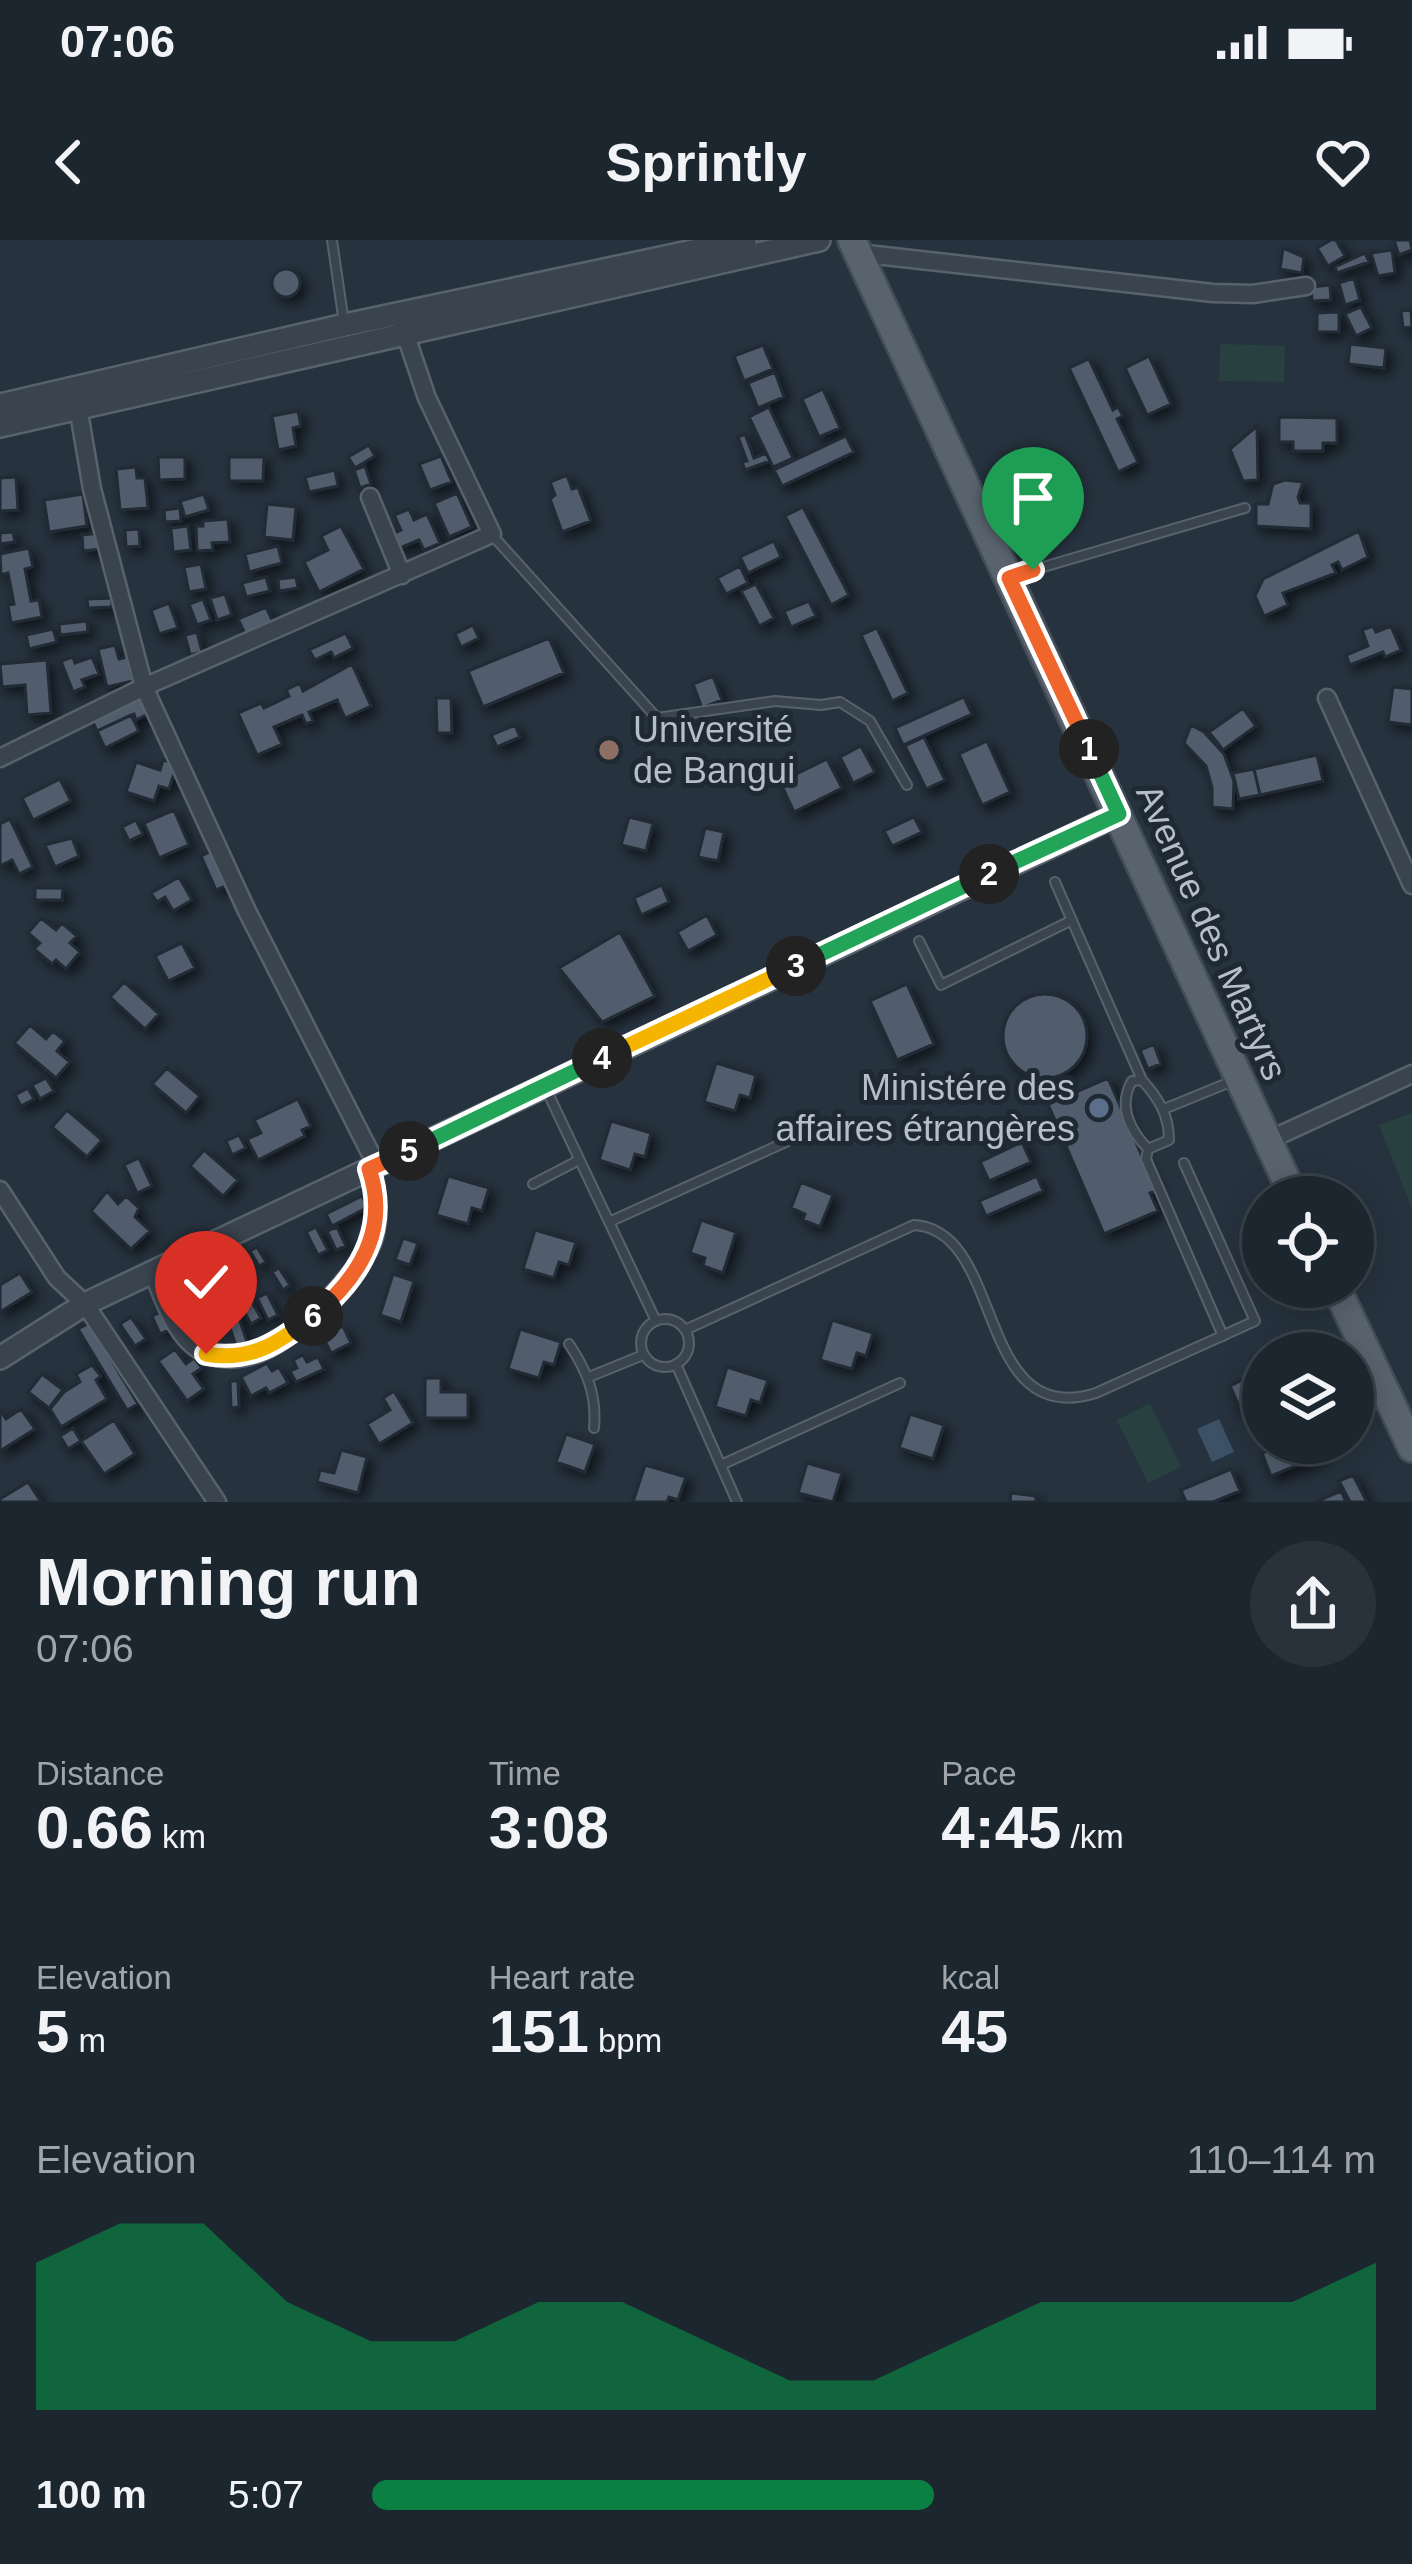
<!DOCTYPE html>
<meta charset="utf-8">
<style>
:root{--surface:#1c262e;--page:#29323a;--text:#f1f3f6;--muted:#a0a5aa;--line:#3a434a;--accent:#0b8043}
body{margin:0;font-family:Helvetica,sans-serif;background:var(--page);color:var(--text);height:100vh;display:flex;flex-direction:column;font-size:45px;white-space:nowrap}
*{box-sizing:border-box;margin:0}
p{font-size:39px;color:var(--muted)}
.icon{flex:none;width:66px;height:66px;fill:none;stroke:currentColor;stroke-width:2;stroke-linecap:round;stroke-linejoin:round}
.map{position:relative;height:1262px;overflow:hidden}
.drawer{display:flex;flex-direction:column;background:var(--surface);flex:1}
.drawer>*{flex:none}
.buttons{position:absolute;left:1242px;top:936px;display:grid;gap:24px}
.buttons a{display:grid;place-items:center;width:132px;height:132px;border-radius:50%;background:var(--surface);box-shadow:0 6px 30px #0003,0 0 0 3px var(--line);font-size:60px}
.pin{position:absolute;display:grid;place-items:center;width:102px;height:102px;color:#fff;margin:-123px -51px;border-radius:50% 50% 50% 0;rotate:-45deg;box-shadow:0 0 12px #0007}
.pin .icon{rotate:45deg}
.km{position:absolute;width:60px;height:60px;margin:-30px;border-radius:50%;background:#222;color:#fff;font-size:33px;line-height:60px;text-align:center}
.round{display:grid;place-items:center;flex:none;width:126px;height:126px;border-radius:63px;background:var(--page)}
.overview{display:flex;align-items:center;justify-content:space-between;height:204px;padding:0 36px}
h1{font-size:66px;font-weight:700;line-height:90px}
.figures{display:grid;grid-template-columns:repeat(3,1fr);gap:18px;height:204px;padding:12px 36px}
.figures div{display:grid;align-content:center}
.figures b{font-size:60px;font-weight:700}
.figures small{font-size:33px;font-weight:400}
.figures p{font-size:33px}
.chart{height:336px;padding:24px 36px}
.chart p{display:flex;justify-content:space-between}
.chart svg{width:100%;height:216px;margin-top:12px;fill:var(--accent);opacity:.7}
ul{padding:0 36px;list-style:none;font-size:39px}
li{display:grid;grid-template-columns:192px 144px 1fr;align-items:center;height:90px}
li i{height:30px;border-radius:15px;background:var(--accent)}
.status{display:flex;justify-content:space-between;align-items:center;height:84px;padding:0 60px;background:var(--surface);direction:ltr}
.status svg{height:33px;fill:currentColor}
header{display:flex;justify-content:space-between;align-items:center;height:156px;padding:0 36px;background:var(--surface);font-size:54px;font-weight:700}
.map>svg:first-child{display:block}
</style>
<div class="status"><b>07:06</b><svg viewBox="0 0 49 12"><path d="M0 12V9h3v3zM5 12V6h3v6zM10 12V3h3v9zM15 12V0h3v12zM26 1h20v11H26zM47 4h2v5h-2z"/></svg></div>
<header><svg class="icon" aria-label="back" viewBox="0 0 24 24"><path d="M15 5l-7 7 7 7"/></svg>Sprintly<svg class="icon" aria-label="heart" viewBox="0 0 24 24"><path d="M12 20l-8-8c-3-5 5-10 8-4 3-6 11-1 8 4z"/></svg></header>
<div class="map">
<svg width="1412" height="1262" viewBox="0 0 1412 1262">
<defs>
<filter id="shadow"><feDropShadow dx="5.5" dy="5.5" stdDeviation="6" flood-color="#0009"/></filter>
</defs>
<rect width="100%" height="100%" fill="#26323e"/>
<!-- green -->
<path fill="#294040" d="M1220 104 1285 106 1284 142 1219 141Z
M1412 873V969L1379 885Z
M1150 1163 1181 1227 1148 1243 1117 1180Z"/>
<!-- water -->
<path fill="#3c5166" d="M1219 1179 1234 1212 1212 1222 1197 1189Z"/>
<!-- building -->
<path fill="#515d6c" stroke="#212b35" stroke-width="3" filter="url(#shadow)" d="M1331 0H1336L1345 16 1328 26 1317 8Z
M1394 0H1410L1412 10 1399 15Z
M1283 8 1304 17 1302 33 1280 29Z
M1392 10 1395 33 1378 36 1371 13Z
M1365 13 1369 22 1337 33 1335 27Z
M272 43a14 14 0 1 1 28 0a14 14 0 1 1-28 0Z
M1354 38 1360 60 1345 65 1339 43Z
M1330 45 1331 60 1312 61 1311 47Z
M1361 67 1372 88 1356 96 1345 74Z
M1411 70 1412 87 1403 88 1401 71Z
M1339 72V92H1317V73Z
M1350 104 1386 108 1384 128 1348 124Z
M763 105 773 129 744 141 734 116Z
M1149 116 1171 164 1147 175 1125 128Z
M1089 119 1113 170 1118 167 1123 176 1117 179 1138 222 1118 232 1069 128Z
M775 132 784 157 758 168 748 143Z
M823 149 840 188 819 197 802 159Z
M769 167 793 218 773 227 749 177Z
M298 171 301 186 293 188 296 206 278 210 272 176Z
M1279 177 1337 178V203H1323V211H1293V202H1279Z
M1257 186 1258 240 1243 241 1230 209Z
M745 194 754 218 766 213 770 221 745 230 742 222 747 221 738 197Z
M846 196 854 212 782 246 774 230Z
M369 205 375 216 355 228 348 217Z
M441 216 452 242 430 250 419 224Z
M158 217H185V239L159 240Z
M229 217H264L263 241H229Z
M365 226 371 244 360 248 354 230Z
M136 227 137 238H145L148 268 120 270 116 229Z
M335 230 338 246 309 252 305 237Z
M567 235 572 249 578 247 591 281 562 292 550 259 555 255 550 242Z
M16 237 18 270 0 271V238Z
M1285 240 1303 242 1298 257 1300 263H1311V289L1256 286V264H1268L1273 244Z
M457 253 472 287 449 297 434 263Z
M83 254 87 286 49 292 44 260Z
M204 254 209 270 185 277 180 261Z
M267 264 296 267 293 300 264 297Z
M803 267 849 355 831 365 785 276Z
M180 268 181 281 165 282 164 270Z
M409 269 414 280 427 274 440 303 424 310 419 300 400 308 393 294 401 290 394 275Z
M228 279 230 302 212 303 213 310 197 311 196 286H203V281Z
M188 286 191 310 173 312 171 288Z
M341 286 364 329 319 352 304 322 328 310 321 296Z
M139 289 140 306 126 307 125 290Z
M1359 291 1368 317 1342 330 1338 322 1332 325 1336 333 1283 353 1288 365 1264 376 1255 356 1263 339Z
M13 292 15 302 0 304V293Z
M101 293 102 309 83 311 82 295Z
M774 301 781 317 748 333 740 317Z
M278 306 282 323 249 332 245 314Z
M29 308 33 327 25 329 31 361 39 360 42 377 11 383 8 365 14 364 8 333 1 335 0 314Z
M201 324 206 349 189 352 184 327Z
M740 326 748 343 726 354 717 338Z
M266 337 270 351 246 357 242 343Z
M296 337 298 348 279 351 278 339Z
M756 344 774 378 759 386 741 351Z
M225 354 232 375 217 380 210 358Z
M112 358V367L88 368 87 359Z
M203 359 211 380 197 385 189 364Z
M809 361 816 376 791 387 784 371Z
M169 363 178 388 159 394 151 370Z
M266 367 274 384 246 396 238 379Z
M87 381 88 392 60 395 59 384Z
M473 385 479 398 461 407 455 394Z
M1373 386 1376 392 1391 386 1401 410 1385 417 1383 412 1350 425 1346 415 1368 406 1362 390Z
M877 388 908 453 892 461 861 395Z
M53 389 57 402 29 409 26 395Z
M197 392 202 412 190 415 185 395Z
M346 393 353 408 334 418 331 412 315 420 309 410Z
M549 398 564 433 483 467 468 431Z
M115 405 119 419 127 417 133 441 107 447 98 409Z
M73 417 75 423 92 417 99 434 82 440 85 447 73 452 61 421Z
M47 420 51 473 27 475 25 445 2 447 0 424Z
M352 424 371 466 345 478 337 460 309 472 313 481 306 484 302 475 274 487 282 504 257 515 238 473 261 463 264 468 289 456 286 450 300 443 303 451Z
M713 436 722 460 702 468 693 444Z
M1393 447 1412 449V485L1388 482Z
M146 454 154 471 136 480 134 474 97 491 92 480Z
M964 457 972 474 903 505 895 488Z
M436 458H451L452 493H437Z
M1243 468 1256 486 1223 510 1209 492Z
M131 475 139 491 105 508 97 491Z
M515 485 520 497 497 507 491 495Z
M1191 485 1204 492 1224 514 1234 541 1233 569 1212 567V548L1206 526 1184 503Z
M924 497 945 540 926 549 905 506Z
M987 501 1010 552 982 565 959 514Z
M861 506 875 532 853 543 840 517Z
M1317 515 1323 541 1260 555 1254 529Z
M827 519 842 548 794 572 780 542Z
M163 520 177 524 169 549 159 546 154 561 126 552 136 522 160 530Z
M1254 529 1260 555 1239 559 1233 533Z
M60 539 71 561 33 580 22 558Z
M174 570 189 605 159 618 144 583Z
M629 577 653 583 646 611 621 605Z
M914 577 922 592 892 606 884 591Z
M10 579 33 627 19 634 12 620 0 626V584Z
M136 580 143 594 129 601 122 587Z
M705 588 724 592 718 621 698 617Z
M72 598 79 616 55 627 45 605Z
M218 608 234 642 216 650 201 616Z
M179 637 192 660 173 671 165 657 157 662 151 653Z
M662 645 669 662 641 675 634 658Z
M35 648H63L62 660H35Z
M707 675 717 695 688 711 677 692Z
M41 678 56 690 62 683 77 696 70 703 80 712 66 729 56 720 52 724 34 709 40 703 28 693Z
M620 692 655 756 602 782 559 728Z
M182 703 195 728 168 741 155 716Z
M124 742 159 774 145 789 110 757Z
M907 744 934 804 897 820 870 761Z
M1003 796a42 42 0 1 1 84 0a42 42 0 1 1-84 0Z
M30 785 46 799 53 791 65 801 57 811 70 822 56 838 14 803Z
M1154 804 1161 824 1148 829 1140 810Z
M716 823 756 835 750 858 740 855 735 871 704 862Z
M167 828 200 856 186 873 152 844Z
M46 838 54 851 40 859 32 845Z
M1108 838 1157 951 1150 953 1158 971 1104 994 1048 864Z
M28 848 34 859 21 866 15 855Z
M298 859 311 886 302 890 305 896 258 920 247 899 261 893 254 880Z
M67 870 102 900 87 917 52 887Z
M611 881 651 893 645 917 635 914 630 930 599 920Z
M239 895 246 908 232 915 226 901Z
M1022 902 1031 922 989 941 980 922Z
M204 910 238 940 223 956 190 926Z
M139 918 152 946 137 953 124 925Z
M448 936 489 948 482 971 472 968 468 984 436 975Z
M1037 936 1043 951 986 976 979 961Z
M801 942 833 955 820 987 803 980 805 974 791 968Z
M107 951 118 964 126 956 139 968 135 977 150 991 131 1009 91 971Z
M362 956 368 967 332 986 326 974Z
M701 980 736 992 723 1033 703 1026 705 1018 690 1013Z
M316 987 328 1010 318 1015 306 992Z
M337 987 346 1006 336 1010 327 991Z
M535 990 576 1002 569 1025 559 1022 554 1038 523 1029Z
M403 998 418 1003 410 1025 395 1020Z
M257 1007 266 1022 259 1026 250 1011Z
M279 1028 290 1045 283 1050 272 1032Z
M20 1033 32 1052 0 1072V1045Z
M393 1034 414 1041 401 1082 380 1075Z
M202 1046 227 1051 223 1067 198 1061Z
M267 1053 278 1075 268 1080 257 1058Z
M249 1057 261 1078 251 1084 239 1062Z
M196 1063 219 1070 215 1084 192 1078Z
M161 1072 170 1090 160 1094 152 1076Z
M237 1072 248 1105 237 1109 226 1076Z
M131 1077 146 1099 135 1106 120 1084Z
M832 1080 873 1093 866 1116 857 1113 852 1129 820 1120Z
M89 1083 138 1164 127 1170 78 1089Z
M343 1086 351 1103 331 1113 322 1095Z
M520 1089 561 1102 554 1125 544 1122 539 1138 508 1129Z
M175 1109 186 1124 194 1118 202 1128 193 1134 204 1149 187 1161 158 1121Z
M303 1115 307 1122 318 1117 324 1129 296 1142 290 1131 297 1128 293 1120Z
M267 1123 272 1131 279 1127 288 1143 269 1153 266 1148 251 1156 241 1137Z
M92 1125 101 1136 96 1140 107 1159 61 1187 50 1169 64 1152 80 1142 76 1134Z
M727 1127 768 1140 760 1163 751 1160 746 1176 715 1167Z
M1263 1130V1159L1241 1170 1230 1146Z
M42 1134 63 1150 49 1168 28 1152Z
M425 1138H441V1152H468V1178H425Z
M230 1141H238L239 1167 231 1168Z
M394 1151 413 1183 379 1204 367 1184 390 1170 383 1158Z
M21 1169 35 1189 0 1211V1170L6 1179Z
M910 1174 944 1185 933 1219 899 1208Z
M114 1180 135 1214 104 1234 81 1201Z
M73 1188 81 1201 68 1209 60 1196Z
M566 1194 595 1204 585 1232 556 1222Z
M1286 1203H1314L1320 1216 1271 1236 1262 1213Z
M341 1210 367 1217 358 1253 317 1242 320 1230 334 1233Z
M807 1223 842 1233 833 1262 798 1253Z
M645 1225 686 1237 678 1260 669 1257 667 1262H633Z
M1231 1229 1240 1251 1213 1262H1186L1181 1250Z
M1353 1235 1367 1262H1350L1339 1241Z
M28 1242 41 1262H0V1259Z
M1341 1251 1346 1262H1315Z
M1011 1253 1036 1256V1262H1010Z"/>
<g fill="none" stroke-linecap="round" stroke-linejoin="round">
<!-- service casing -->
<g stroke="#58626c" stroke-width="12">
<path id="service" d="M332 0 344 83
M494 297 657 478 775 461 821 465 840 462 870 481 907 545
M1016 335 1245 268
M1055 642 1142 840
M919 701 941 745 1072 680
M1142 840C1159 859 1169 875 1169 900L1148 909C1129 889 1118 865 1132 841Z
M546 849 656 1081
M1164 869 1235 840
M1148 909 1146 919 1223 1096
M533 944 579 920
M609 982 788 901
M641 1103a24 24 0 1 1 48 0a24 24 0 1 1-48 0Z
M685 1090 914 985C1006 990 974 1191 1096 1153L1255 1081 1184 923
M569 1104C587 1131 597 1155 594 1188
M676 1124 737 1262
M589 1137 643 1115
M721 1225 900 1143"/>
</g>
<!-- minor casing -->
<g stroke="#58626c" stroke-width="21">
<path id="minor" d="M858 13 1213 53 1253 54 1306 46
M77 161 92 249 144 447 247 671 377 926
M370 257 402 335
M1327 458 1412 645
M0 518 144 447 492 294 427 158 403 87
M1267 901 1412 834
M0 950 57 1038 85 1064 217 1262
M153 1033C165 1062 177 1103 209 1115 263 1134 316 1075 346 1039 357 1025 372 1011 375 993 380 972 376 948 369 929"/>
</g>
<!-- tertiary casing -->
<g stroke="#58626c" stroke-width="26">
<path id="tertiary" d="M0 165 345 85 745 0
M0 186 819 0
M0 1118 85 1064 1119 574"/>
</g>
<!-- primary casing -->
<g stroke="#434d57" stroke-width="32">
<path id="primary" d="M852 0 1294 957
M1336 1047 1412 1208"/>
</g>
<!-- service -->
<use href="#service" stroke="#3a444e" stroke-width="8"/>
<!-- minor -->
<use href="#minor" stroke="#3a444e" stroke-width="16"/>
<!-- tertiary -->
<use href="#tertiary" stroke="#3a444e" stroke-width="21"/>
<!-- primary -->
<use href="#primary" stroke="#58636e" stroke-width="27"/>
</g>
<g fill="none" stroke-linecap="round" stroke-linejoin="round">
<!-- split-1 casing -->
<g stroke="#fff" stroke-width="24">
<path id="split-1" d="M1033 330 1009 338 1089 509"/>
</g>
<!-- split-2 casing -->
<g stroke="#fff" stroke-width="24">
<path id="split-2" d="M989 634 1119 574 1089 509"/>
</g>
<!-- split-3 casing -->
<g stroke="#fff" stroke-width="24">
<path id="split-3" d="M796 726 989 634"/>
</g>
<!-- split-4 casing -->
<g stroke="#fff" stroke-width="24">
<path id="split-4" d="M602 818 796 726"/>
</g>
<!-- split-5 casing -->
<g stroke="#fff" stroke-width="24">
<path id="split-5" d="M409 911 602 818"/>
</g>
<!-- split-6 casing -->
<g stroke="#fff" stroke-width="24">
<path id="split-6" d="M313 1076C359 1038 390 989 369 929L409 911"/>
</g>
<!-- split-7 casing -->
<g stroke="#fff" stroke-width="24">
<path id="split-7" d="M206 1114C251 1122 279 1103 313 1076"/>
</g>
<!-- split-1 -->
<use href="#split-1" stroke="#f0652b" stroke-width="15"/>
<!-- split-2 -->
<use href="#split-2" stroke="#22a559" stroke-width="15"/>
<!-- split-3 -->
<use href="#split-3" stroke="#22a559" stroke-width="15"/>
<!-- split-4 -->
<use href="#split-4" stroke="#f5b400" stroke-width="15"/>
<!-- split-5 -->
<use href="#split-5" stroke="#22a559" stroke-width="15"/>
<!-- split-6 -->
<use href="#split-6" stroke="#f0652b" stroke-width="15"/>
<!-- split-7 -->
<use href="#split-7" stroke="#f5b400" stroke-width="15"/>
</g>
<!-- markers -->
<circle fill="#8d6e63" stroke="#1f2933" stroke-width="4.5" cx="609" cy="510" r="12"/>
<circle fill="#5c6f8a" stroke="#1f2933" stroke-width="4.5" cx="1099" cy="868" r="12"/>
<g text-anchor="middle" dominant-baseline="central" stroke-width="10" stroke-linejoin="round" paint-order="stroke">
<!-- poi labels -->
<g font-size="36" fill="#b6bfc9" stroke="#1f2933" text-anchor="start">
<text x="633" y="489">Université<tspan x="633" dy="41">de Bangui</tspan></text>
<text x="1075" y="847" text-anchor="end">Ministére des<tspan x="1075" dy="41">affaires étrangères</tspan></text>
</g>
<!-- street labels -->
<g font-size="36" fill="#b6bfc9" stroke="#1f2933">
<text transform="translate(1212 692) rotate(66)">Avenue des Martyrs</text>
</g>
</g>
</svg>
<div class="buttons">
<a><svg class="icon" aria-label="locate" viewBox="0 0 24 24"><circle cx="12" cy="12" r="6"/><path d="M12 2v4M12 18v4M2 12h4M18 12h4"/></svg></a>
<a><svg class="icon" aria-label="layers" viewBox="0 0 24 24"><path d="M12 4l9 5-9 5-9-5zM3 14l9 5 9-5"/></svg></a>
</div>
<div class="pin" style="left:1033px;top:330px;background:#1e9e55"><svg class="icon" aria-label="arrive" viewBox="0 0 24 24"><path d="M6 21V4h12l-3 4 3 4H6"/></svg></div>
<div class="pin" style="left:206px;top:1114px;background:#d93025"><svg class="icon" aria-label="check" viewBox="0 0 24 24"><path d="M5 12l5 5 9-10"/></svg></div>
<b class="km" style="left:1089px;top:509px">1</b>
<b class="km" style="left:989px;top:634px">2</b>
<b class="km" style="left:796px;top:726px">3</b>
<b class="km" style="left:602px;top:818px">4</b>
<b class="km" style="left:409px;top:911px">5</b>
<b class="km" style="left:313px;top:1076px">6</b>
</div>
<section class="drawer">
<div class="overview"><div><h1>Morning run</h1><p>07:06</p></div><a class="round"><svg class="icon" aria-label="share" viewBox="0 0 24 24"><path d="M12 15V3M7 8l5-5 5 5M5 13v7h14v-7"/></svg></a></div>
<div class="figures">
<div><p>Distance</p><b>0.66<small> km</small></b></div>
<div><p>Time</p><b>3:08</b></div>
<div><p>Pace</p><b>4:45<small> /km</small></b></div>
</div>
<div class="figures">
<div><p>Elevation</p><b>5<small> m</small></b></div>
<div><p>Heart rate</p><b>151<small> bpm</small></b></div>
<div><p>kcal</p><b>45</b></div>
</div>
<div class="chart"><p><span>Elevation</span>110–114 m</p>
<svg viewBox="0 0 160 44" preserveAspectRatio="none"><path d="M0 44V14L10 6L20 6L30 22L40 30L50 30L60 22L70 22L80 30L90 38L100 38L110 30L120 22L130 22L140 22L150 22L160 14V44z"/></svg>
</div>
<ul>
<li><b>100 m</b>5:07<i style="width:56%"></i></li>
</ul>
</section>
